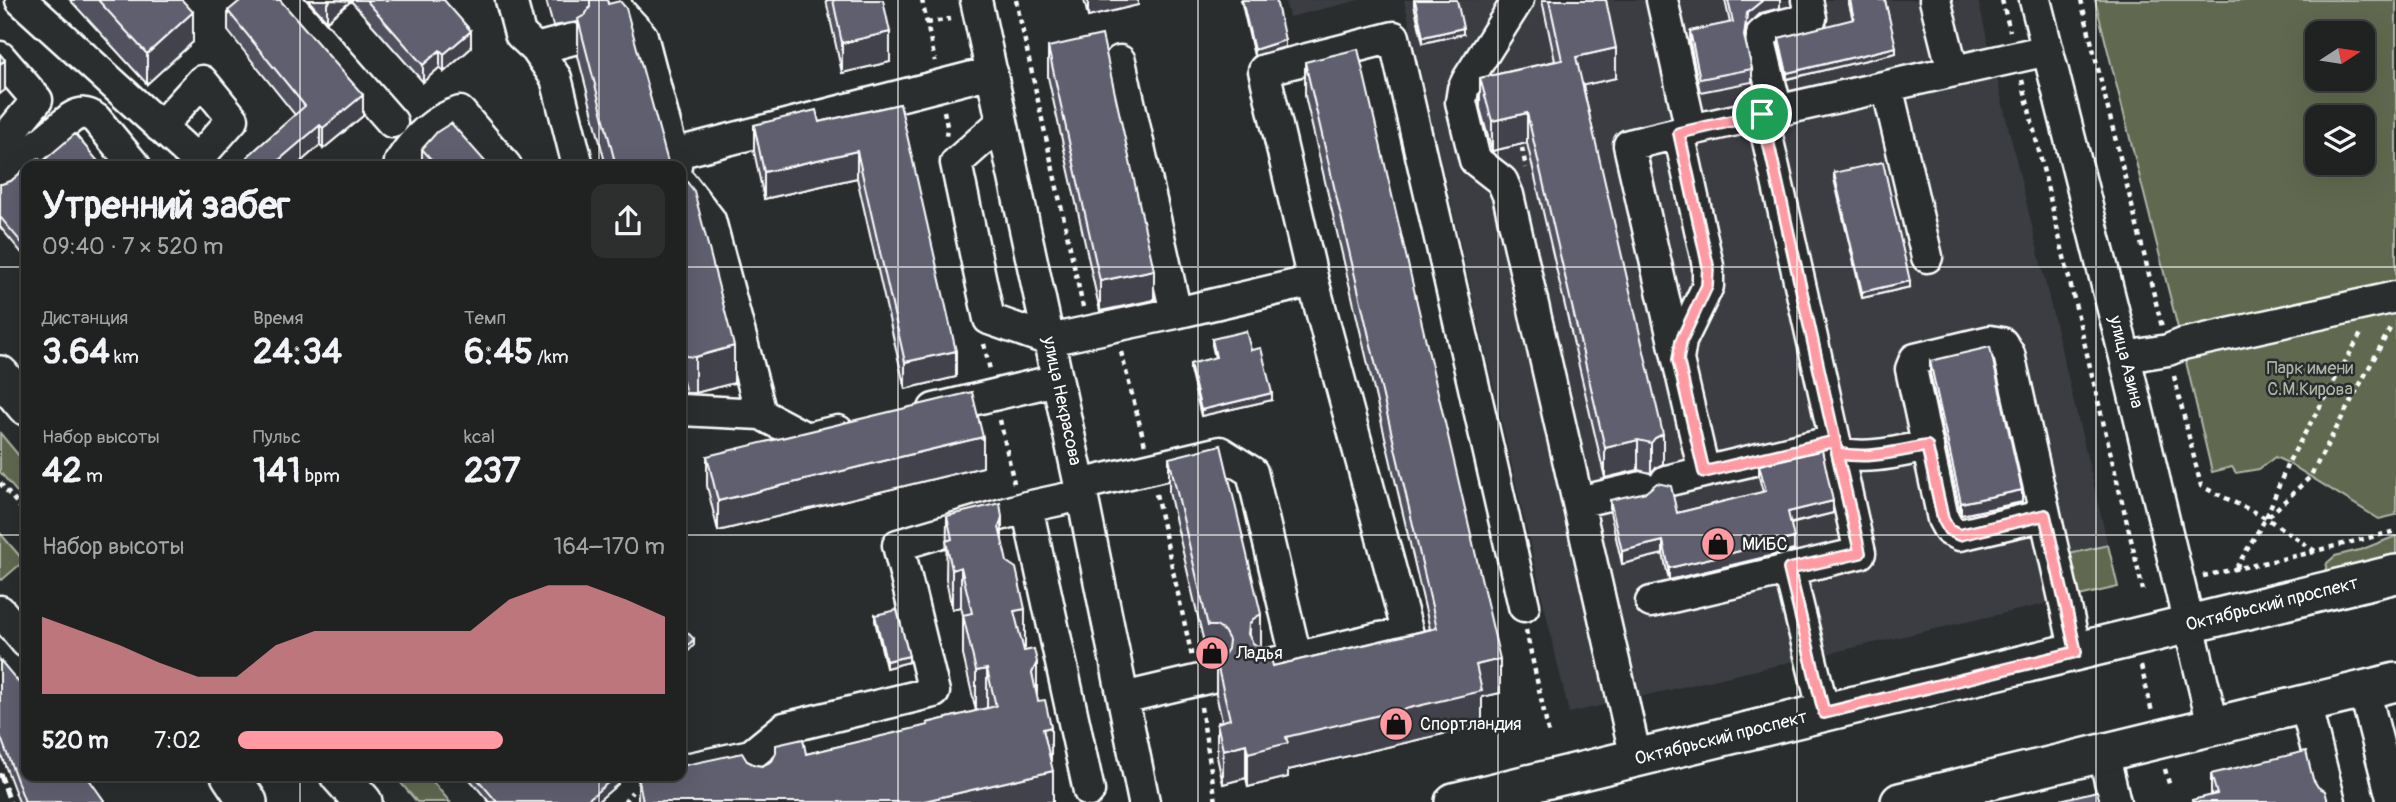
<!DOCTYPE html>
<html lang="ru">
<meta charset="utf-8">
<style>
:root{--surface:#202222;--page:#2d2f2f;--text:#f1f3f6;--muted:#a2a4a5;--line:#3d3f40;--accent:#ff9aa2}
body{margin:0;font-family:Pangolin,sans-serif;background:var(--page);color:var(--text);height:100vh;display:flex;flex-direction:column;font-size:26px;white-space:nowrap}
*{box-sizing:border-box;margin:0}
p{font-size:23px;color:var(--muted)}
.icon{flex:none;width:38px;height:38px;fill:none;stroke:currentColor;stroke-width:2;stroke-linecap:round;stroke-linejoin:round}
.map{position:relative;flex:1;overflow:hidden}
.panel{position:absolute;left:21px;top:161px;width:665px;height:620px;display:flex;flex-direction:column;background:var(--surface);border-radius:14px;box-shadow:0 7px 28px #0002,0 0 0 2px var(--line)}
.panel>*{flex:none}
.needle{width:46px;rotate:78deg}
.controls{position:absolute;left:2305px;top:21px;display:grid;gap:14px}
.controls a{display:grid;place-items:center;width:70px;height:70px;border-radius:14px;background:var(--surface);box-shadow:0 7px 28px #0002,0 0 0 2px var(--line);font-size:35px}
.pin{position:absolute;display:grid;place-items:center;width:60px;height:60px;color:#fff;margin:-30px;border:4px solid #fff;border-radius:50%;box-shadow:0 2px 7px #0007}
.round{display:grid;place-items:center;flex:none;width:74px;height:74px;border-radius:14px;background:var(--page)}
.summary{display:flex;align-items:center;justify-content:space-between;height:119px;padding:0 21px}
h1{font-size:38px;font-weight:800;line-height:52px}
.figures{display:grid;grid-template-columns:repeat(3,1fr);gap:10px;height:119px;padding:7px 21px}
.figures div{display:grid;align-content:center}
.figures b{font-size:35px;font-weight:800}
.figures small{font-size:19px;font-weight:400}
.figures p{font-size:19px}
.chart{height:196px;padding:14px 21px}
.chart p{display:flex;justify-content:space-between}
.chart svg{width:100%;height:126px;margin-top:7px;fill:var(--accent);opacity:.7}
ul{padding:0 21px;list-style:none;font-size:23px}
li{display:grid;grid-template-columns:112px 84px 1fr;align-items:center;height:52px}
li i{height:18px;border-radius:9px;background:var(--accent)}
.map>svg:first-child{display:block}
</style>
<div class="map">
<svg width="2396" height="802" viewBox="0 0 2396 802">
<rect width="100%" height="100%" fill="#2a2d2e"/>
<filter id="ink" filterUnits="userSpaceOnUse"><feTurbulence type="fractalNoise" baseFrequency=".0143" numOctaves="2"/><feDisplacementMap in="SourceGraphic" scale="14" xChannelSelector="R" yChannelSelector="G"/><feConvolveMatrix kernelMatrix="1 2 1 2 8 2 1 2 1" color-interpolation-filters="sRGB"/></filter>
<g filter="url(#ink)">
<!-- built -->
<path fill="#3a3c42" d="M1285 0H1360L1289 17Z
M1404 0H1978L2118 587 1569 713Z"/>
<!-- green -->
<path fill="#60694f" stroke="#b0b4a7" stroke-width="2" fill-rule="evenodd" d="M2095 0H2396V515L2379 519 2288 463 2275 457 2259 469 2236 473 2232 467 2212 472 2179 332ZM2317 33H2362V79H2317ZM2317 117H2362V163H2317Z
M0 433 26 464V503L0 472Z
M0 533 24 561 2 580 0 578Z
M2396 536V565L2351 575 2325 572 2327 563 2335 556 2363 549Z
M2108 545 2118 587 2079 596 2069 554Z
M394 775H427L450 802H417Z"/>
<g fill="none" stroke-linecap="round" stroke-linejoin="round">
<!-- minor casing -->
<g stroke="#fff" stroke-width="35">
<path id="minor" d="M21 0 197 160 233 119 202 81 160 127
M285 0 392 122
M511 0 520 34 536 49 556 78 578 166
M615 0 618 10 642 36 676 166
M976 0 1082 495 1144 802
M1518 0 1468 79 1463 89 1461 102 1475 160 1502 181 1508 195 1636 758
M1662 0 1691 130 2048 50
M1935 0 1953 71
M2035 0 2125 357 2213 725
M536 49 573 39
M0 57 37 100 0 145
M1887 86 1927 257
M1777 111 1761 45 1762 34 1771 28 1811 18 1807 0
M1002 122 956 163 989 319 1049 340 1176 313 1120 61
M1679 133 1708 266V286L1681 341 1678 360 1704 472
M673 154 992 72
M402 166 400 162C414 140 435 119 460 112L506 166
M0 177 71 118C81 112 87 112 96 119L135 166
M681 183 710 220 761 414 806 438 838 431
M1176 313 1313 281 1264 70 1394 37 1524 606
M1677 356 1629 145 1691 130
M2125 357 2168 350 2183 344 2396 297
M934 409 1057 380
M681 410 761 414
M1837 453C1868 460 1897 452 1928 446
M1666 481 1834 441
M1079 485 1220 452 1252 472 1296 657
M1578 502 1642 487
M1027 507 1089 791
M2045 515 1960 535 1949 530 1943 519 1911 369 1915 359 1990 341 2002 343 2009 354 2076 652
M1789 569 1824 713
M1651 602 1860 553 1762 114
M0 611 26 642
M1265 665 1379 638 1408 634 1313 281
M2364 689 2393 802
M1123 698 1212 677
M2305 703 2330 802
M2103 752 2115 802
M681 770 751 755 784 728 934 692 898 545 1027 507 1082 495"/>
</g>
<!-- major casing -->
<g stroke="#fff" stroke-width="42">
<path id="major" d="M0 375 26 406
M230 775 248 802
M339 775 363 802
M1454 802 2396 574
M1900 802 2396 682"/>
</g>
<!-- path -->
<path stroke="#fff" stroke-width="4.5" stroke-dasharray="5 5" stroke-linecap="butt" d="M922 0 935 61
M1016 0 1083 307
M2002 0 2010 31
M2081 0 2162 327
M927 23 950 19
M2022 80 2143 590
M944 111 947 126 946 137
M1522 148 1526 168
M984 344 990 370
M1121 352 1145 445
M2174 376 2201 486 2266 518 2315 551 2396 531
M1000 420 1014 483
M681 461 684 456
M0 483 26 514
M1156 494 1192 657
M2269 516 2310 477 2392 325
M2236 568 2266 518 2288 463 2362 332
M2203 576 2314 552
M1526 630 1549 735
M2141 666 2152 712
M1201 707 1216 802
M2165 769 2170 787
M624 802 632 792"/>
<!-- minor -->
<use href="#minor" stroke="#2a2d2e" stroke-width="30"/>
<!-- major -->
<use href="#major" stroke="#2a2d2e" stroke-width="37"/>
<!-- rail -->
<path stroke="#fff" stroke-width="5" stroke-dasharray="10 5" stroke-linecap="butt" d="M0 773 10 802"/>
</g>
<!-- wall -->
<path fill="#515160" stroke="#fff" stroke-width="2" d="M70 0H182L193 42 147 84Z
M308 0H444L471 48 444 72 440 67 423 82 351 1 327 21Z
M546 0H607L669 166H606L578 56V22L553 26Z
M826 0H883L890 62 842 73Z
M1084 0H1138V5L1088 17Z
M1241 0H1276L1285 47 1254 56Z
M1414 0 1463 34 1423 43 1414 5Z
M1542 0H1606L1616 78 1583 85 1663 464 1655 468 1651 473 1638 470 1605 478 1527 143 1492 151 1480 108V78L1555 61Z
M1725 0H1780V8L1761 13 1747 26 1745 40 1752 69V82L1700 92 1690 43V31L1730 23Z
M1848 0H1885L1896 53 1787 79 1779 44V38L1853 20Z
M228 11 363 116 323 149 320 145 296 166H247V157L295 115 228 31Z
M1048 47 1154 300 1100 311 1048 77Z
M1305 62 1500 693 1482 697V725L1288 770V777L1248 787 1246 778 1223 784 1217 757V723L1222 721 1216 694V660H1208L1169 492V458L1261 648 1273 666 1430 629 1305 96Z
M900 104 956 377 905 389 857 178 764 199 754 151V125L819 122Z
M422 149 489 166H427L422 161Z
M26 168V258L0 227V184H2L11 181Z
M1834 173 1910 287 1862 298 1834 179Z
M681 174 734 383 695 393H686L681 374Z
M1212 339 1251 350 1272 400 1201 416 1190 370V364L1215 358 1212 345Z
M1930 361 2022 502 1961 515 1930 373Z
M707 456 983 467 718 531 707 486Z
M1759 465 1833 513 1791 524 1794 550 1669 580 1663 554 1622 564 1610 512V500L1677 513 1763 492 1759 477Z
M947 516 1002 542 1025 648 1023 649 1037 696 1051 764 1053 802H638V775L747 761 755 765 762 766 806 754 927 726V723L976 711 963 655V615L961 607 952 609 946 580Z
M875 615 909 662 886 668 875 621Z
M0 660 90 781 105 802H19L0 752Z
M2211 774 2313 779 2211 795Z
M466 775H618V784L597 802H489Z"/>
<!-- shaded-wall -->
<path fill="#42424e" stroke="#fff" stroke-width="2" d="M331 0 351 1 327 21V4Z
M1088 0H1138V5L1088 17Z
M1763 0H1780V8L1761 13 1747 26 1744 49V36L1747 13Z
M193 12V42L147 84V54Z
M1463 28V34L1423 43V37Z
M471 31V48L444 72V54Z
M890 32V62L842 73V43Z
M1285 40V47L1254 56V50Z
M1896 47V53L1787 79V73Z
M1616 48V78L1576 87V57Z
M440 50V67L423 82V65Z
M5 60V90L0 94V64Z
M363 95V116L323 149V128Z
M1527 113V143L1492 151V121Z
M320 125V145L296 166H272Z
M857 151V178L764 199V172Z
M1154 270V300L1100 311V281Z
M1910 281V287L1862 298V292Z
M734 346V383L695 393V357Z
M956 351V377L905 389V362Z
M1272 393V400L1201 416V410Z
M1663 434V464L1655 468 1651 473V443L1655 438Z
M983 437V467L718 531V501Z
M1638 440V470L1605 478V448Z
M2022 490V502L1961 515V503Z
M1833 501V513L1788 524V512Z
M1002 517V556L999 527Z
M1794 538V550L1669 580V568Z
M1663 541V554L1622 564V551Z
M961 567V607L952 609V570Z
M1025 609V648L1014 651V611Z
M1261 614V648L1248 668 1249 625 1253 619Z
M694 639V645L681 659V653Z
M909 656V662L886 668V661Z
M1500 659V693L1482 697V725L1288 770V777L1248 787V753L1286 737 1476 665Z
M1037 662V702L1032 673Z
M987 669V708L976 711V671Z
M1051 727V767L1043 729Z
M1246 744V778L1223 784V750Z
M1053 771V802H920Z
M84 775H93L84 790Z
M617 775H618V784L597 802H585Z"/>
<!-- building -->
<path fill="#5e5e70" stroke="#fff" stroke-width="2" d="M98 0H182L193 12 147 54Z
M241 0H280L363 95 323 128 320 125 272 166H255L247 157 305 106 228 11Z
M366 0H444L471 31 444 54 440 50 423 65Z
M590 0H607L608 4 620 1 626 8 669 166H616L578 19 585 15 590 7Z
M833 0H883L890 32 842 43Z
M1242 0H1276L1285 40 1254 50Z
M1415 0H1457L1463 28 1423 37Z
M1549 0H1606L1616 48 1576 57 1663 434 1655 438 1651 443 1638 440 1605 448 1527 113 1492 121 1480 78 1562 60Z
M1728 0H1763L1747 13 1744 36 1752 69 1700 79 1690 31 1733 22Z
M1850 0H1885L1896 47 1787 73 1779 38 1854 19Z
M1102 35 1154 270 1100 281 1048 47Z
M1358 49 1500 659 1476 665 1482 691 1286 737 1288 743 1248 753 1246 744 1223 750 1217 723 1230 719 1216 660 1224 655 1228 649 1229 640 1224 631 1216 626H1208L1169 458 1221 445 1261 614 1253 619 1249 625 1248 634 1253 643 1261 648H1269L1273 666 1437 628 1305 62Z
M0 54 5 60 0 64Z
M900 104 956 351 905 362 857 151 764 172 754 125 816 110 819 122Z
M451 123 489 166H437L422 149 437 132Z
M75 134 102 166H28L38 158 42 162Z
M1883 162 1910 281 1862 292 1834 173Z
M26 168V248L0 217V184H2L11 181Z
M681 174 694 191 734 346 695 357 686 356 681 338Z
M1246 331 1251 350 1261 348 1272 393 1201 410 1190 364 1216 357 1212 339Z
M1990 347 2022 490 1961 503 1930 361Z
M972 392 983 437 718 501 707 456Z
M1822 450 1833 501 1788 512 1794 538 1669 568 1663 541 1622 551 1610 500 1646 492 1657 483 1671 486 1677 513 1766 491 1759 465Z
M1000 503 1002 517 999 527 1007 562 1016 568 1025 609 1014 611 1024 651 1034 649 1037 662 1032 673 1038 701 1045 700 1051 727 1043 729 1053 771 920 802H643L638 775H681V766L742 753 747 761 755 765 762 766 772 761 776 753V745L803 739 806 754 928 725 927 723 996 706 987 669 976 671 963 615 972 613 961 567 952 570 946 541 952 539 947 516Z
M897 610 909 656 886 661 875 615Z
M681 626 694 639 681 653Z
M0 660 26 691V775H86L105 802H25L0 735Z
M2306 751 2313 779 2318 787 2325 791 2328 802H2193L2192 800 2217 794 2211 774Z
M474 775H617L585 802H497Z
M2097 791 2100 802H2052Z"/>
</g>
<g fill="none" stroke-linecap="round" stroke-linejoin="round" filter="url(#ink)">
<!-- route casing -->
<g stroke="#fff" stroke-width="14">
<path id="route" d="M1762 114 1835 441 1837 453 1860 553 1789 569 1824 713 2076 652 2045 515 1959 535 1949 530 1943 519 1927 446C1897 451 1868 460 1837 453L1835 441 1704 472 1678 360 1681 341 1707 286 1708 266 1679 133 1762 114"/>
</g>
<!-- route -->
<use href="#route" stroke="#ff9aa2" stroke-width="9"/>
</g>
<!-- grid -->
<path fill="none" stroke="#fff" stroke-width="2" stroke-opacity="0.55" d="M300 0V166M599 0V166M898 0V802M1198 0V802M1498 0V802M1797 0V802M2096 0V802M0 267H26M681 267H2396M0 535H26M681 535H2396M300 775V802M599 775V802"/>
<!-- icons -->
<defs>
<g id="shop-disc" transform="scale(1.75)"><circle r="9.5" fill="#ff9aa2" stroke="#2a2d2e"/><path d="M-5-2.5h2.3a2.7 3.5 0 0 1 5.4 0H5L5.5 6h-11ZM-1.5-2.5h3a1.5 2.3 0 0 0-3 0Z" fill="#111"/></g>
</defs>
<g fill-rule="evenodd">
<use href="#shop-disc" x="1718" y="544"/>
<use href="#shop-disc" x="1212" y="653"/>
<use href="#shop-disc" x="1396" y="724"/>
</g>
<g text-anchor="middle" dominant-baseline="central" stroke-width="5" stroke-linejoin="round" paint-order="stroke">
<!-- street labels -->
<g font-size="18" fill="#fff" stroke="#2a2d2e">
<text transform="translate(2126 362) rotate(76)">улица Азина</text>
<text transform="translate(1062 401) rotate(78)">улица Некрасова</text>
<text transform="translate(2272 604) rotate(-14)">Октябрьский проспект</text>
<text transform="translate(1721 738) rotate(-14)">Октябрьский проспект</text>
</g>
<!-- park labels -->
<g font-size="18" fill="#b0b4a7" stroke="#2a2d2e">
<text x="2310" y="368">Парк имени<tspan x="2310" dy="21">С.М.Кирова</tspan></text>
</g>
<!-- poi labels -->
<g font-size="18" fill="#fff" stroke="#2a2d2e" text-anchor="start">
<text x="1742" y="544">МИБС</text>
<text x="1236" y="653">Ладья</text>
<text x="1420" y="724">Спортландия</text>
</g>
</g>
</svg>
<div class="controls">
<a><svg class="needle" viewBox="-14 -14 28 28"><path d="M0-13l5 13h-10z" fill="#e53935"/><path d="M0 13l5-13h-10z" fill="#a2a4a5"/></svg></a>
<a><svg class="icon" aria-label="layers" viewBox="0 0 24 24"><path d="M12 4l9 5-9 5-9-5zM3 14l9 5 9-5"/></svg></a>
</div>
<div class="pin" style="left:1762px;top:114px;background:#1e9e55"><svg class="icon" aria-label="arrive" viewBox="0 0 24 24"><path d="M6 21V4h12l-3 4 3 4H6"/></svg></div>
<section class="panel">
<div class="summary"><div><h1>Утренний забег</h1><p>09:40 · 7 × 520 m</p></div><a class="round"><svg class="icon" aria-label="share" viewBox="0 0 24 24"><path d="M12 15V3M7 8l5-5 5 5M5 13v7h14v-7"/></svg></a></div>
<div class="figures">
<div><p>Дистанция</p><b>3.64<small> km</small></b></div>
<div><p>Время</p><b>24:34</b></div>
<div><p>Темп</p><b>6:45<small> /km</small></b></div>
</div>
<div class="figures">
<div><p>Набор высоты</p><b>42<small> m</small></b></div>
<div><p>Пульс</p><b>141<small> bpm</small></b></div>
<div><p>kcal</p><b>237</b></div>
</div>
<div class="chart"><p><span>Набор высоты</span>164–170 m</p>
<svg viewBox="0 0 160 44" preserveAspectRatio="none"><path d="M0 44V17L10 22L20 27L30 33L40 38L50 38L60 27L70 22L80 22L90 22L100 22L110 22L120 11L130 6L140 6L150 11L160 17V44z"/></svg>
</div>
<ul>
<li><b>520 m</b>7:02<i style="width:62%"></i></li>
</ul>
</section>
</div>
